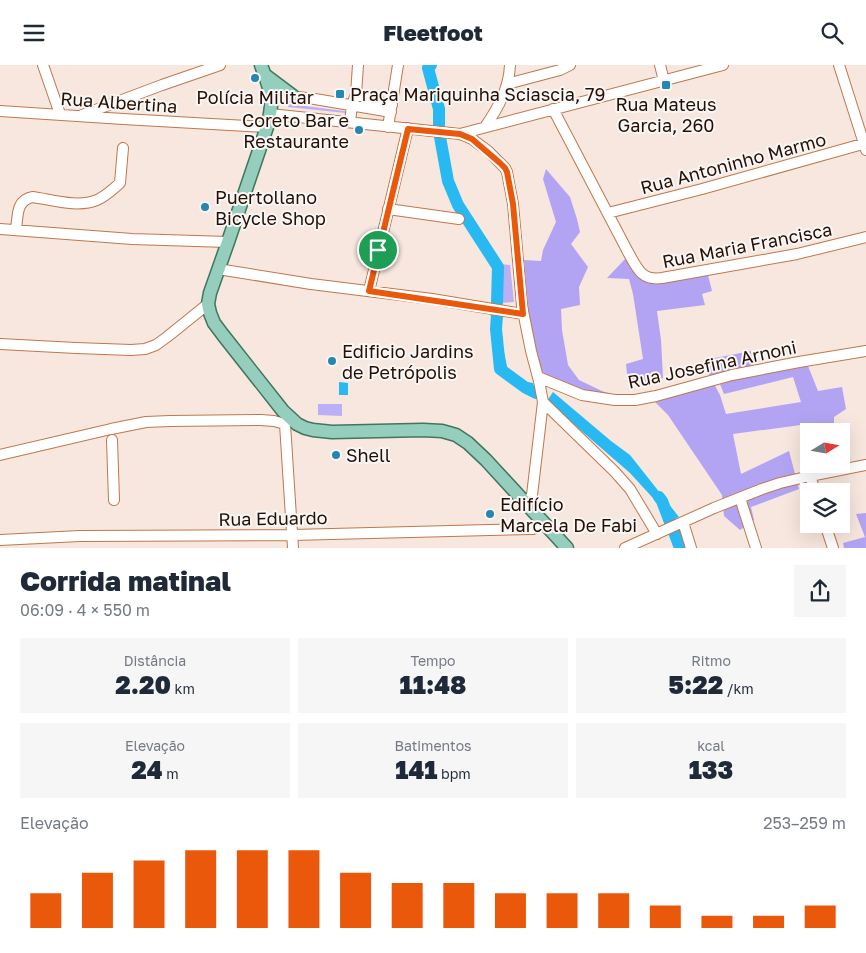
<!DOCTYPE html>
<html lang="pt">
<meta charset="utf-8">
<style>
:root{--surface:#fff;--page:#f6f6f7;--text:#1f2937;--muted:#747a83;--accent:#ea580c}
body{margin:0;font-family:"Golos Text",sans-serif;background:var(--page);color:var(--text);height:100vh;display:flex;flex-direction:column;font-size:19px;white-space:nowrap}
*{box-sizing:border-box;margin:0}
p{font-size:16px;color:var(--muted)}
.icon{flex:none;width:28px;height:28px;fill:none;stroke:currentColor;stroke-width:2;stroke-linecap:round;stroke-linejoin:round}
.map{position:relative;height:483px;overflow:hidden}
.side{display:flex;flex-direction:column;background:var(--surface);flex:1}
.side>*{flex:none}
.needle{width:32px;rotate:79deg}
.tools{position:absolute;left:800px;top:358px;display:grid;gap:10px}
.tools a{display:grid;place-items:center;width:50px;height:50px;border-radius:0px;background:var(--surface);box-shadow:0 5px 20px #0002;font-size:25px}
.pin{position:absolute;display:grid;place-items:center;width:42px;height:42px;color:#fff;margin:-21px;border:2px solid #fff;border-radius:50%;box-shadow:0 1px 5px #0007}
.round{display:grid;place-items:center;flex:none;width:52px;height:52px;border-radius:0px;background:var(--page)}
.summary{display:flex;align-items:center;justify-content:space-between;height:85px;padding:0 20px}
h1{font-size:28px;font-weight:800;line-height:38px}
.stats{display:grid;grid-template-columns:repeat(3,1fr);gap:8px;height:85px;padding:5px 20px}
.stats div{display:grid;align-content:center;border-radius:0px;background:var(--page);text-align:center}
.stats b{font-size:25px;font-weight:800}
.stats small{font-size:14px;font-weight:400}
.stats p{font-size:14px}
.chart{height:140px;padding:10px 20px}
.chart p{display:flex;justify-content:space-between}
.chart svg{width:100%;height:90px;margin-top:5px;stroke:var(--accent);stroke-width:6}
header{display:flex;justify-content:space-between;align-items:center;height:65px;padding:0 20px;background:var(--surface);font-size:22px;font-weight:800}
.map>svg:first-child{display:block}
</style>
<header><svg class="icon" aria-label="menu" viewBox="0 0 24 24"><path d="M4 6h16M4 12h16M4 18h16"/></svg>Fleetfoot<svg class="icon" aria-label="search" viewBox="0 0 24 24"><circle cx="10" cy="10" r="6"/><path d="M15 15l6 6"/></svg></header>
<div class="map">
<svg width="866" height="483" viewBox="0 0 866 483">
<rect width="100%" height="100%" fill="#f7e7de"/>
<!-- green -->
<path fill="#bbaff5" d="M290 39 344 46 346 47V48L288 42V40Z
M499 199 510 200 514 237 501 238Z
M318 339H342V351L318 350Z"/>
<!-- forest -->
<path fill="#b2a4f3" d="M546 104 570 132 577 154 580 167 571 179 588 202 579 222 580 240 561 244 562 265 568 300 579 315 602 326 620 332 596 330 575 323 544 309 537 296 529 262 524 195 541 196 543 185 556 157 543 114Z
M626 193 648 217 670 216 708 210 712 226 702 229 705 240 657 246 661 275 663 313 651 320 628 318 626 299 643 294 633 229 629 214 607 213Z
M751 286 754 302 709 312 710 294Z
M808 301 818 326 842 322 846 344 834 352V366H812L808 359 733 369 741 409 789 386 799 424 751 442 754 455 740 465 724 451 722 430 668 350 652 334 714 319 720 330 726 349 801 337 793 312 724 329 720 319 748 311Z
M866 448V483H844L843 478 865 472 856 449Z"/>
<!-- water -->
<path fill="#28b8f2" d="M490 247 496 248 508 306 522 316 533 318 535 329 527 325 504 308Z
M339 317 348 318V330H339Z
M553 327 611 376 630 390 679 452 673 455 630 408 547 336Z"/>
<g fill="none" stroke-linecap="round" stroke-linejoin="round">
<!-- river -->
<path stroke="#28b8f2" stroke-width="12" d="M431 0 428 3 439 44V61
M440 72 448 116 458 140 498 202 497 238
M497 250 496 264 500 304 526 323 536 328
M659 432 662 436 670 457
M674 467 680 483"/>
<!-- minor casing -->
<g stroke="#be784e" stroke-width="12">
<path id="minor" d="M43 0 60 49
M660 0 664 16
M839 0 866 85
M507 19 560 5 570 0
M271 29 315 34 391 47
M356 29 372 35 392 40
M553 44 628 187C637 203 641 216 662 213L797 189 866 172
M0 46 123 54 267 62
M270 49 460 69 723 0
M82 50 162 20 220 0
M350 57 352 40 356 29 358 0
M388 62 398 0
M485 62C498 43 509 24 510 0
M460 69 472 74 488 86 505 103 507 107 513 139 522 241 531 286 539 316 543 337 532 430 526 439
M388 144 459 154
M608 148 702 124 866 78
M0 164 132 174 228 177
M16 165C18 150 16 135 33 132 53 135 78 143 97 135 106 131 113 124 120 118L123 83
M218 204 311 219 432 234 523 249
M369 226 408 63
M0 279 76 283 131 285 145 284 156 280 167 272 208 239
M538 312 582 330 615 335H635L656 331 732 310 799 297 866 286
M543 337 615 407 630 424 657 469
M289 356 285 359 293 483
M112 375 114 435
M0 390 111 364 146 357 170 356 261 355 274 356 285 359
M810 411 815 426
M740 433 756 483
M683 457 691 483
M825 459 833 483
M0 475 80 471 292 470 533 464 544 459
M625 483 714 443 762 424 780 418 810 411 866 400"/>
</g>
<!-- major casing -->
<g stroke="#41755e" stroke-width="15">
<path id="major" d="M261 0C271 28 275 32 267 62L228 177 210 228 208 239 210 248 214 258 223 270 283 346 297 359 305 363 313 365 332 367 423 365 442 366 456 370 468 378 486 395 567 483
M265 10 293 31"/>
</g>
<!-- minor -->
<use href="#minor" stroke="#fff" stroke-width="10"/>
<!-- major -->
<use href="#major" stroke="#95cebd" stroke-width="12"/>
</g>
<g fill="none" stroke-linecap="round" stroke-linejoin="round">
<!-- route casing -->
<g stroke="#fff" stroke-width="10">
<path id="route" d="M408 64 460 69 472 74 500 98 505 103 507 107 513 139 523 249 369 226Z"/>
</g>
<!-- route -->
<use href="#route" stroke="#ea580c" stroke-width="6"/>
</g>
<!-- markers -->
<g fill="#2387b1" stroke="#f7f7f7" stroke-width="2">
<circle cx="255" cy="13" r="5"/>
<rect x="661" y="15" width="10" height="10" rx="2.5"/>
<rect x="335" y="24" width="10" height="10" rx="2.5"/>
<circle cx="359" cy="65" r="5"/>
<circle cx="205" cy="142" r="5"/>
<circle cx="332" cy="296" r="5"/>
<circle cx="336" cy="390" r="5"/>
<circle cx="490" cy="449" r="5"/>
</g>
<g text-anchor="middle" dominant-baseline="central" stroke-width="4" stroke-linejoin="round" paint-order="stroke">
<!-- poi labels -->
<g font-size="18" fill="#290e00" stroke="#f7f7f7" text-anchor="start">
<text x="350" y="29">Praça Mariquinha Sciascia, 79</text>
<text x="255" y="32" text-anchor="middle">Polícia Militar</text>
<text x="666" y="39" text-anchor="middle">Rua Mateus<tspan x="666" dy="21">Garcia, 260</tspan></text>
<text x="349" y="55" text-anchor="end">Coreto Bar e<tspan x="349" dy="21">Restaurante</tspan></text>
<text x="215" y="132">Puertollano<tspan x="215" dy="21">Bicycle Shop</tspan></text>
<text x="342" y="286">Edificio Jardins<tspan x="342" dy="21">de Petrópolis</tspan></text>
<text x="346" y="390">Shell</text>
<text x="500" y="439">Edifício<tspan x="500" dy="21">Marcela De Fabi</tspan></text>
</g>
<!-- street labels -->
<g font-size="18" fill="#290e00" stroke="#f7f7f7">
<text transform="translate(119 37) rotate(4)">Rua Albertina</text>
<text transform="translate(733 98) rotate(-15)">Rua Antoninho Marmo</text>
<text transform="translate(747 180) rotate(-11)">Rua Maria Francisca</text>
<text transform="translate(712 299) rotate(-12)">Rua Josefina Arnoni</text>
<text transform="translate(273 453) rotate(-1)">Rua Eduardo</text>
</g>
</g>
</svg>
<div class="tools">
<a><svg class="needle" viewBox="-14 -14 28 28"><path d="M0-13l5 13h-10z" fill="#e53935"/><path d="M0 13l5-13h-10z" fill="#747a83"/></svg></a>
<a><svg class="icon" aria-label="layers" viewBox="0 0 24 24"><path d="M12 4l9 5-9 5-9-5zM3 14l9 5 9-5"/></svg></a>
</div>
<div class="pin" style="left:378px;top:185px;background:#1e9e55"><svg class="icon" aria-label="arrive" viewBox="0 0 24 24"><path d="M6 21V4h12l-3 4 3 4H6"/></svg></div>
</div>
<section class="side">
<div class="summary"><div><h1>Corrida matinal</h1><p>06:09 · 4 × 550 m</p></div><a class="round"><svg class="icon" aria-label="share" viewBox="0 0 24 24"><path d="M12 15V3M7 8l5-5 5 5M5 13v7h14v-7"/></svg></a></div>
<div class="stats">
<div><p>Distância</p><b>2.20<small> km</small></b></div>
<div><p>Tempo</p><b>11:48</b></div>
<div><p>Ritmo</p><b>5:22<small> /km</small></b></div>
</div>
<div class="stats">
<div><p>Elevação</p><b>24<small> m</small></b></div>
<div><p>Batimentos</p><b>141<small> bpm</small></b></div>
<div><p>kcal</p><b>133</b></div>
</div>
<div class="chart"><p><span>Elevação</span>253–259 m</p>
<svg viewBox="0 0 160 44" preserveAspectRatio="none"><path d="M5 44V27M15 44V17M25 44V11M35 44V6M45 44V6M55 44V6M65 44V17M75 44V22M85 44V22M95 44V27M105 44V27M115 44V27M125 44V33M135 44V38M145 44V38M155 44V33"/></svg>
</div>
</section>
